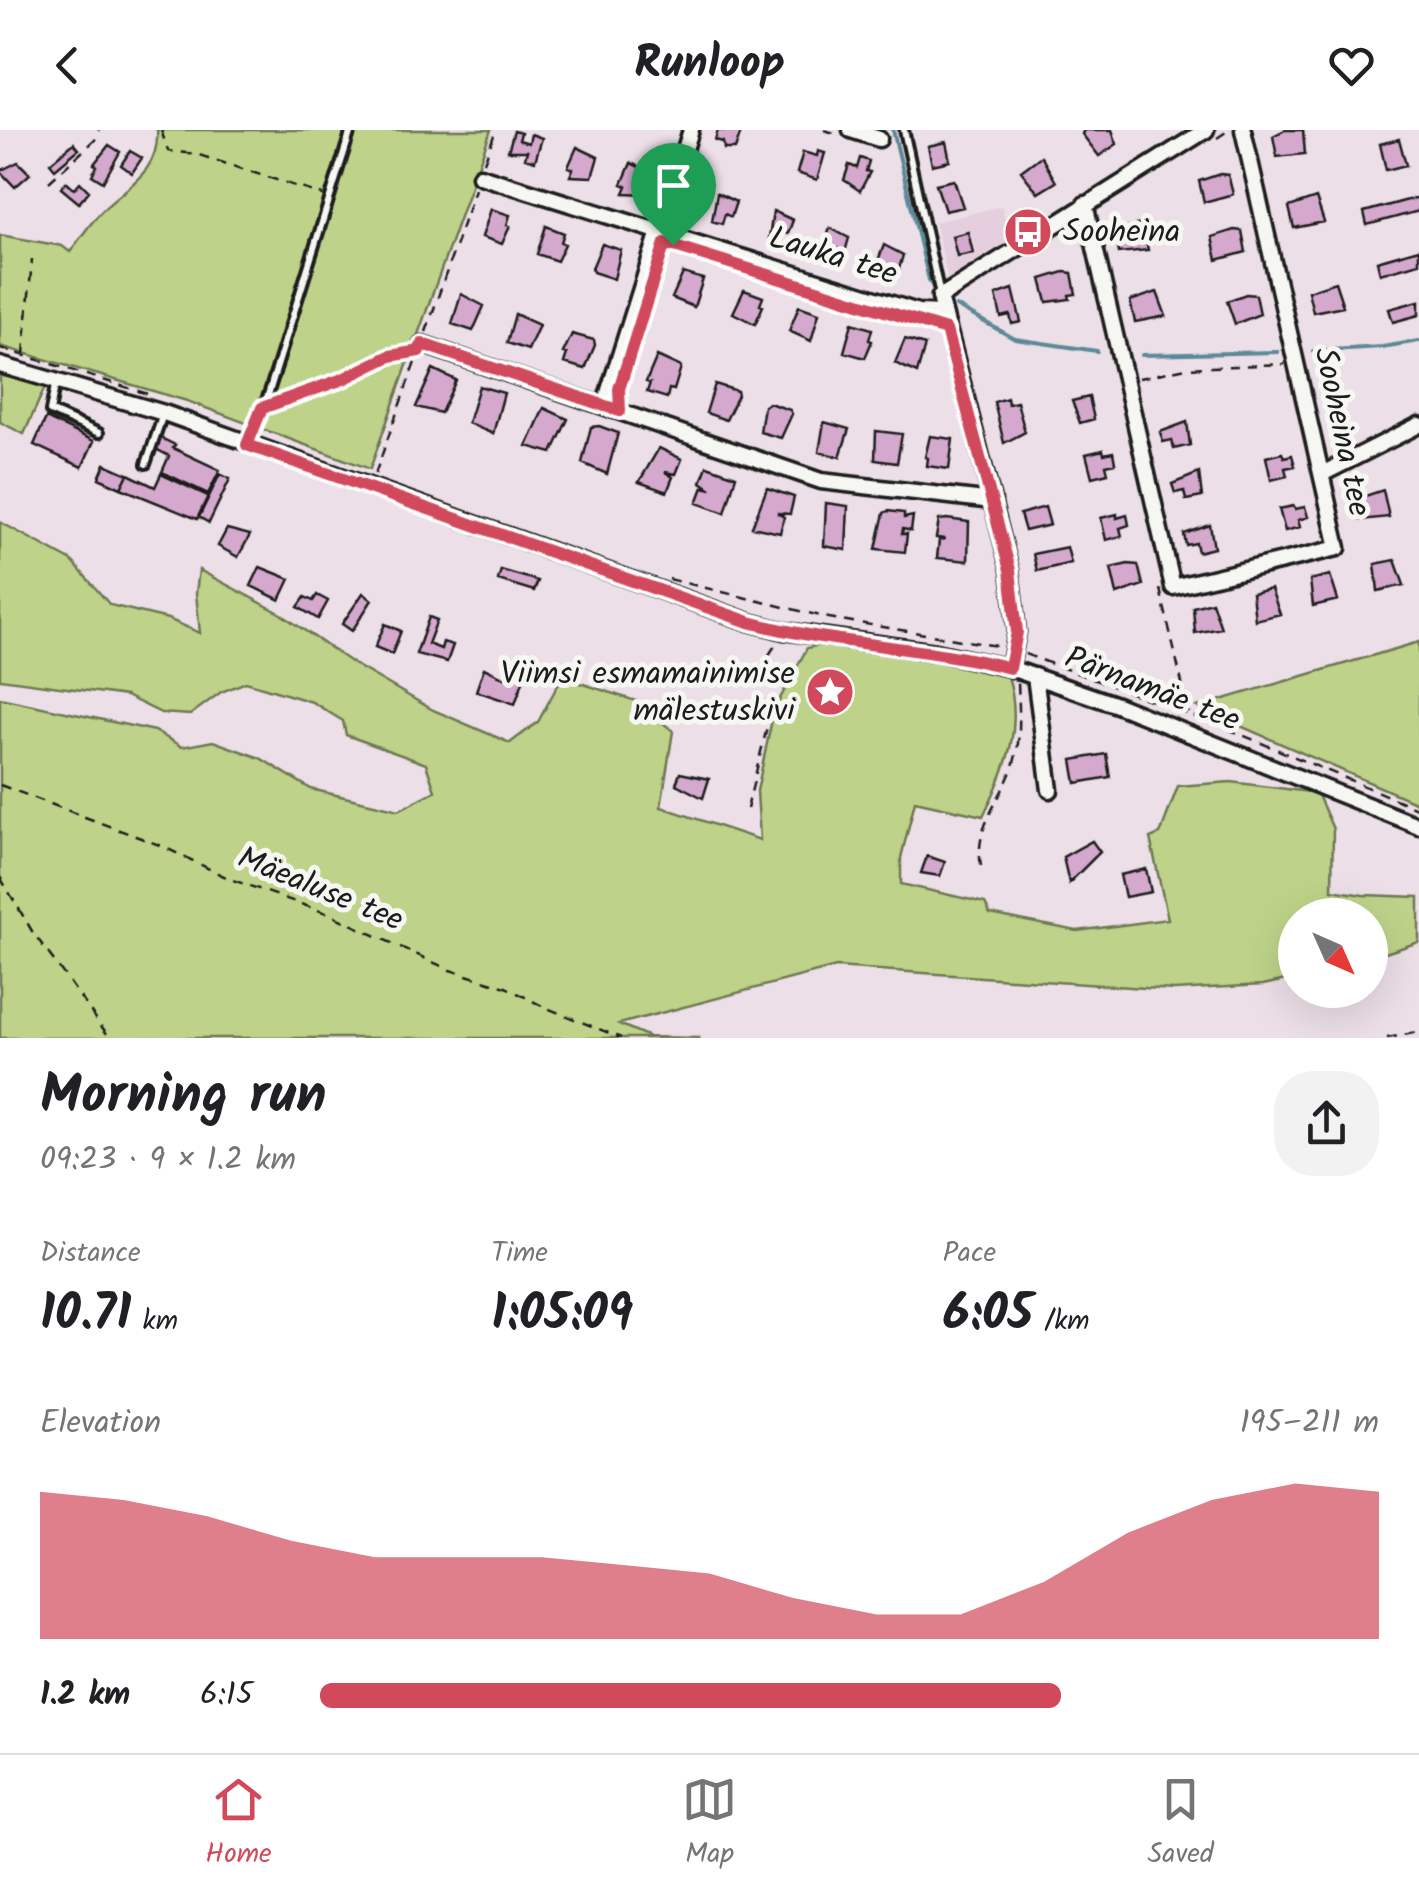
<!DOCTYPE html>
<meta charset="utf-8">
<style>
:root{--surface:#fff;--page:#f2f2f2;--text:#202124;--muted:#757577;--line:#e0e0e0;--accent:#d1495b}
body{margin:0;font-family:Kalam,sans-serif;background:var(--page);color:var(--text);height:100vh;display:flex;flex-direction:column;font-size:38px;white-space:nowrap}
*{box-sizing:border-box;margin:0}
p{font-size:32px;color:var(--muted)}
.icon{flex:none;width:55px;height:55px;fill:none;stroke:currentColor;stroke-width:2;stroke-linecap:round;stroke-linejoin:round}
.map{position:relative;height:908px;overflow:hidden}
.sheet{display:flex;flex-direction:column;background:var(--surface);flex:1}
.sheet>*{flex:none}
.needle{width:65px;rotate:135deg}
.controls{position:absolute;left:1278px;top:768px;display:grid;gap:20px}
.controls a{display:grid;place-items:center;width:110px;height:110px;border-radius:50%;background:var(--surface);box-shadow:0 10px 40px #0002;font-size:50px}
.pin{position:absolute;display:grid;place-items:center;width:85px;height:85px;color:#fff;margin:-102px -42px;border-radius:50% 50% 50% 0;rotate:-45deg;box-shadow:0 0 10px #0007}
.pin .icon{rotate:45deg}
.round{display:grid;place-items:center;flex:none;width:105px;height:105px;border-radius:40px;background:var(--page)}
.head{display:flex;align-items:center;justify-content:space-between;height:170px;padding:0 40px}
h1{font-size:55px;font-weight:700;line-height:75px}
.stats{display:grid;grid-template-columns:repeat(3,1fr);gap:15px;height:170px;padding:10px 40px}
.stats div{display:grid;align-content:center}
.stats b{font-size:50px;font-weight:700}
.stats small{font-size:28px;font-weight:400}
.stats p{font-size:28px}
.chart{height:280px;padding:20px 40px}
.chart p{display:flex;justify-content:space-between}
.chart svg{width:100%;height:180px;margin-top:10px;fill:var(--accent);opacity:.7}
ul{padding:0 40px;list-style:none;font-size:32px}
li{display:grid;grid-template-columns:160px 120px 1fr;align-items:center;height:75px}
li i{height:25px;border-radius:12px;background:var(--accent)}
header{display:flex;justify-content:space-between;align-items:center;height:130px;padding:0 40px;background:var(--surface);font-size:45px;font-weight:700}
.tab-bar{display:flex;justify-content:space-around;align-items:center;height:140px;border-top:2px solid var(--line);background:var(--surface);font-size:28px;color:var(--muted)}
.tab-bar a{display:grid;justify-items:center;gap:5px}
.tab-bar .active{color:var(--accent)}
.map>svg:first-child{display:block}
</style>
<header><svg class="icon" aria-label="back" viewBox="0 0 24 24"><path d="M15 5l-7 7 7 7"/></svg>Runloop<svg class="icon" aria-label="heart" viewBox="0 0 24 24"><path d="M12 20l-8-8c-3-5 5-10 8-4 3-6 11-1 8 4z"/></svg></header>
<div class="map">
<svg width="1419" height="908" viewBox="0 0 1419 908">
<rect width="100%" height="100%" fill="#ecdfe7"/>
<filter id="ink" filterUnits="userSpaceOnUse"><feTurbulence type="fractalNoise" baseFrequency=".01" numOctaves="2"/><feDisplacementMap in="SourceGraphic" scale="20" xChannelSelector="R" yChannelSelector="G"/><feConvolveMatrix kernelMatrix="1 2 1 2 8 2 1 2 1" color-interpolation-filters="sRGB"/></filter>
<g filter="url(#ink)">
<!-- built -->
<path fill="#e5cfdf" d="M1002 76 1010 110 948 150 935 92Z"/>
<!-- green -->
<path fill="#bed389" stroke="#6d7852" stroke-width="2.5" d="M157 0H491L370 339 187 271 0 216V105L62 116 70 122C81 107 92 90 106 77 131 54 160 39 157 0Z
M0 245 45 257 24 304 0 292Z
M0 392 72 431 110 475 168 489 200 503 196 463 199 440 278 482 352 533 433 580 510 613 538 592 562 547 636 571 673 601 661 677 760 710 757 661 774 580 807 518 823 514 1007 543C1024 596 1007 638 983 686L915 671 901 728V754L985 773 990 784 1077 801 1168 789 1150 708 1160 704 1178 656 1231 652 1317 663 1333 699 1332 760 1363 765 1419 767V812L1370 828V785H1295V848L1263 855 1174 860 836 837 619 894 649 907 700 908H0V568L155 601 182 617 213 611 260 628 311 659 399 680 435 661 426 634 346 605 343 591 312 572 246 552 221 562 190 585 161 583 126 566 0 549Z
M1419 512V674L1197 577Z"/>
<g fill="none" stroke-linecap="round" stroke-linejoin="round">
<!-- stream -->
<path stroke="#5c8996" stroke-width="4" d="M893 0 929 150 935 161
M956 176 1015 209 1097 221
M1313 221 1382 217 1419 211
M1142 225 1278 222"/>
</g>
<!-- building -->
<path fill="#d5a9cd" stroke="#1c1c1c" stroke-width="2.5" d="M718 0 741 2 735 19H724L723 12 715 10Z
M1112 0 1117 14 1099 26 1082 4 1084 0Z
M1303 0 1305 24 1277 27 1273 6 1285 0Z
M514 1 521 3 519 10 529 13 531 4 542 8 535 31 525 28 527 21H508Z
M1399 9 1406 35 1386 40 1380 14Z
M946 12 950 31 932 35 928 16Z
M74 13 79 19 55 39 50 33Z
M109 15 120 22 103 52 92 45 97 36 94 34Z
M577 17 598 27 592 47 570 46 573 39 568 37Z
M130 21 142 28 132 43 121 35Z
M818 21 825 23 817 50 797 43 803 22 817 26Z
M1041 26 1056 52 1038 63 1021 41Z
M860 28 869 31 866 41 870 42 860 61 844 50 849 35 857 38Z
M18 32 30 44 15 57 0 41Z
M631 33 652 43 646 64 624 63 627 56 622 54Z
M1220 44 1228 45 1233 64 1204 72 1199 51Z
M954 50 963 77 945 81 936 54Z
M66 52 74 59 80 52 89 61 79 73 61 58Z
M717 63 736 72 731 87 725 84 722 94 712 91Z
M1419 67V81L1367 95 1364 82Z
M1316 68 1324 92 1294 98 1289 77Z
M491 79 510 85 507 95 510 96 502 114 482 107Z
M773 81 793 90 788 104 782 102 779 111 769 108Z
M1142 93 1148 120 1119 123 1115 102Z
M546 96 564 103 561 112 565 114 557 131 537 124Z
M830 98 849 108 845 122 838 119 834 129 825 126 828 118 824 116Z
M1234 100 1242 101 1246 122 1217 130 1212 107Z
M968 102 973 123 957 126 952 106Z
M602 114 621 120 614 149 593 142 592 138Z
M884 115 903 125 899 139 893 137 890 146 880 143 882 135 877 133Z
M1419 119V133L1380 144 1377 131Z
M1064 142 1072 143 1076 164 1069 165 1070 169 1047 172 1041 149Z
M683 143 703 149 694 177 672 168Z
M1335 152 1343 176 1313 182 1308 161Z
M1013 159 1021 192 1012 194 1010 185 1001 187 996 165Z
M744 160 763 167 760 175 763 176 755 194 733 183Z
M1157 162 1166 186 1135 192 1130 171Z
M461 164 484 176 473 201 452 194Z
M1246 164 1256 165 1260 184 1235 194 1227 171Z
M1419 171V185L1393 192 1389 179Z
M799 176 819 183 811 211 789 201Z
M515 184 539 195 528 220 507 213Z
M852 193 872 199 869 210 872 211 865 228 844 222Z
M572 204 594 210 595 215 585 239 564 233 567 224 563 223Z
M905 209 925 215 917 243 895 233Z
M657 226 681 237 674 260 669 259 667 268 647 262 650 253 646 252Z
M433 239 456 250 441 283 416 277Z
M715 254 737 261 738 265 726 290 706 283Z
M479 256 504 263 493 304 468 293Z
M1089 267 1094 289 1080 293 1072 271Z
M1007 268 1008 274 1017 272 1025 302 1004 313 994 272Z
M769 273 790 280 792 284 781 308 760 302 764 276Z
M544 278 568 289 552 323 527 316Z
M46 288 94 311 82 337 34 315Z
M824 292 849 299 840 327 819 322Z
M1187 292 1190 315 1174 319 1172 310 1163 312 1160 302Z
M599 296 618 303 607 344 582 333 591 297Z
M876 301 902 304 897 333 875 330Z
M930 306 953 309 949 339 927 336 928 328 925 327Z
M159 307 175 315 173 318 220 340 208 364 162 342 169 326 156 319Z
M659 318 682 329 676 344 665 342 673 347 667 362 639 352Z
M1103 320 1104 324 1113 322 1115 333 1106 335 1108 343 1092 347 1086 324Z
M1282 323 1284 327 1292 325 1295 336 1285 338 1287 346 1271 350 1266 327Z
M105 334 128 344 121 358 99 348Z
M707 336 736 346 725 383 697 373 703 357 711 359 701 352Z
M1199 343 1202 367 1186 370 1184 361 1175 363 1172 354Z
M128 344 155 357 161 344 208 366 197 389 121 358Z
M220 344 230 349 209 393 199 387Z
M767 358 794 367 790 384 777 383 784 387 780 403 752 397Z
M1383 360 1389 387 1361 390 1356 369Z
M826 373 848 376 846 420 824 416Z
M1294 376 1295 379 1305 377 1308 387 1298 390 1300 397 1285 401 1279 379Z
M1045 377 1050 395 1025 401 1020 384Z
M888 381 904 383V388L913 386 911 401 903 399 902 404H907L905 422 876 419 884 383Z
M1117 384V388L1127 385 1129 395 1120 398 1122 406 1106 410 1101 388Z
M947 389 969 392 968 431 937 428 939 410 945 409 936 408 939 390Z
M1210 395 1214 418 1198 422 1196 413 1186 415 1184 404Z
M227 399 250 405 238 427 218 416Z
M1067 417 1071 433 1037 441 1033 424Z
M1395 430 1404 455 1378 461 1375 434Z
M1128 434 1138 435 1143 455 1117 464 1111 438Z
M260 437 290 449 280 470 251 456Z
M501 440 538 451 534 461 498 450Z
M1330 445 1338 470 1313 476 1310 450Z
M1271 459 1280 484 1255 490 1252 463Z
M363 463 372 470 352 501 342 494Z
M317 465 328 471 318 489 298 477 305 467 313 471Z
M1212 472 1221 498 1195 503 1193 477Z
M429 487 437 490 428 514 441 519 443 512 453 515 447 532 416 524Z
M385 494 401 501 392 524 375 517Z
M510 534 527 540 515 574 476 561 484 538 505 548Z
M1106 624 1110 647 1076 653 1072 630Z
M680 643 709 649 703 668 676 654Z
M1092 711 1100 722 1069 753 1063 727Z
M927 726 945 732 940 746 921 743Z
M1146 739 1151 762 1125 767 1120 745Z"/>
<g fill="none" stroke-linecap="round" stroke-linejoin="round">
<!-- service casing -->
<g stroke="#1c1c1c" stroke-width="14">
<path id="service" d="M904 0 940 165
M56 251 50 281 99 303
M248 314 268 265 351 0
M146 334 163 284"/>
</g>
<!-- minor casing -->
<g stroke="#1c1c1c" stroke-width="21">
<path id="minor" d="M851 0 879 9
M480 46 918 182 942 183
M1085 74 1173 457 1338 418 1243 0
M422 214 821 351 993 371
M0 235 164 283 749 492 784 501 936 522 1010 538 1117 575 1419 696
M604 276 691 0
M1322 344 1419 295
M1010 538 1017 502 1010 440 940 167 1206 0
M1035 546 1050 660"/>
</g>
<!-- path -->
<path stroke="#1c1c1c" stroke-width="2.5" stroke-dasharray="10 8" stroke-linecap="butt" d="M161 0 168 21 196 24 323 65
M824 0 841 5
M1217 8 1229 0
M484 32 496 0
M49 52 95 10 99 0
M426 202 475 59
M0 218 148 264
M24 224 32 129
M1139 248 1186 238 1285 234
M273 273 343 249 390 226 410 223
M375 344 418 224
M669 449 829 488 1003 517
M1160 459 1189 583
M1025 524 1228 599 1419 679
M0 655 162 716 230 749 329 784 450 840 506 857 542 876 621 908
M747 679 769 589 757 554 758 542 778 511
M981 736C974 698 999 673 1012 639 1022 611 1019 582 1018 552
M0 747 32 801 110 908
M1387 908 1419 902"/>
<!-- service -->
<use href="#service" stroke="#f6f6f2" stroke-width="6"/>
<!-- minor -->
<use href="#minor" stroke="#f6f6f2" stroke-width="14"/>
</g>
</g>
<g fill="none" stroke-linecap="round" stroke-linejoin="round" filter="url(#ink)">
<!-- route casing -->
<g stroke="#fff" stroke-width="20">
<path id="route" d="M665 113 946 200 1010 440 1017 502 1010 538C924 516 834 515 749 492L247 315 262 278 343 249 390 226 419 221 422 214 620 281 619 259Z"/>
</g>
<!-- route -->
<use href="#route" stroke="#d1495b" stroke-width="12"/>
</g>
<!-- icons -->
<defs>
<g id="bus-disc" transform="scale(2.5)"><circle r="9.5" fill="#d1495b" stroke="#f6f6f2"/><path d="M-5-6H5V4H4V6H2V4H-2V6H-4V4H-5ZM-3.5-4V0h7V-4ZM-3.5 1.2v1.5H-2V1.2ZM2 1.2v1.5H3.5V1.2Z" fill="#fff"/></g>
<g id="sight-disc" transform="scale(2.5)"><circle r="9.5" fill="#d1495b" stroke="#f6f6f2"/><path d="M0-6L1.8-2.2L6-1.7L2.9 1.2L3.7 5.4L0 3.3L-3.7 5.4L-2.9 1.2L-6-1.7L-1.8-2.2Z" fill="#fff"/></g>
</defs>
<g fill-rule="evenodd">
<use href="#bus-disc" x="1028" y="102"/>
<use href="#sight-disc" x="830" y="562"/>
</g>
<g text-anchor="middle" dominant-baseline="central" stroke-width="10" stroke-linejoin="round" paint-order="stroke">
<!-- poi labels -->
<g font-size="32" fill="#1c1c1c" stroke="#f6f6f2" text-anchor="start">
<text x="1063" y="102">Sooheina</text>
<text x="795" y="544" text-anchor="end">Viimsi esmamainimise<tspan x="795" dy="37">mälestuskivi</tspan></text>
</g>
<!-- street labels -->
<g font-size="32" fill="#1c1c1c" stroke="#f6f6f2">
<text transform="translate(833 127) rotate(17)">Lauka tee</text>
<text transform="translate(1341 302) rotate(78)">Sooheina tee</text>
<text transform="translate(1152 560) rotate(21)">Pärnamäe tee</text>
<text transform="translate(320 760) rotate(22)">Mäealuse tee</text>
</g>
</g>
</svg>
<div class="controls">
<a><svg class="needle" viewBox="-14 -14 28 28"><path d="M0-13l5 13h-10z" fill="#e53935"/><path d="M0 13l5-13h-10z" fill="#757577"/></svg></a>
</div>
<div class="pin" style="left:673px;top:115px;background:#1e9e55"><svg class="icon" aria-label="arrive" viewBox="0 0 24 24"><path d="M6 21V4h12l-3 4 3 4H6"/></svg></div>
</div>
<section class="sheet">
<div class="head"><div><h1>Morning run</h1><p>09:23 · 9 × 1.2 km</p></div><a class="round"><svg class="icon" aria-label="share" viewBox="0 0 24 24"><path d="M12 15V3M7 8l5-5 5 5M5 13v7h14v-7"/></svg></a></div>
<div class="stats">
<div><p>Distance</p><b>10.71<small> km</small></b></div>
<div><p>Time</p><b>1:05:09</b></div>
<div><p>Pace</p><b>6:05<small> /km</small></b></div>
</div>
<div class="chart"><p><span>Elevation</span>195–211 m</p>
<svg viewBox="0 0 160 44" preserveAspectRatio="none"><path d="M0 44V8L10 10L20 14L30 20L40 24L50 24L60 24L70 26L80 28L90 34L100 38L110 38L120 30L130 18L140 10L150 6L160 8V44z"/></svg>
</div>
<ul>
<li><b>1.2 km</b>6:15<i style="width:70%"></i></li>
</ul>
</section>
<nav class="tab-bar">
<a class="active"><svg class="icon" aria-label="home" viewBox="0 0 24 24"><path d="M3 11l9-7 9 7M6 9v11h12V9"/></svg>Home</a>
<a><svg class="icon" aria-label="map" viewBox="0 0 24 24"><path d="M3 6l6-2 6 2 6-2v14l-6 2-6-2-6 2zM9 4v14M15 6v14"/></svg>Map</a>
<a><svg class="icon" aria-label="saved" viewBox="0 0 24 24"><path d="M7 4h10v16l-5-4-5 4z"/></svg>Saved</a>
</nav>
